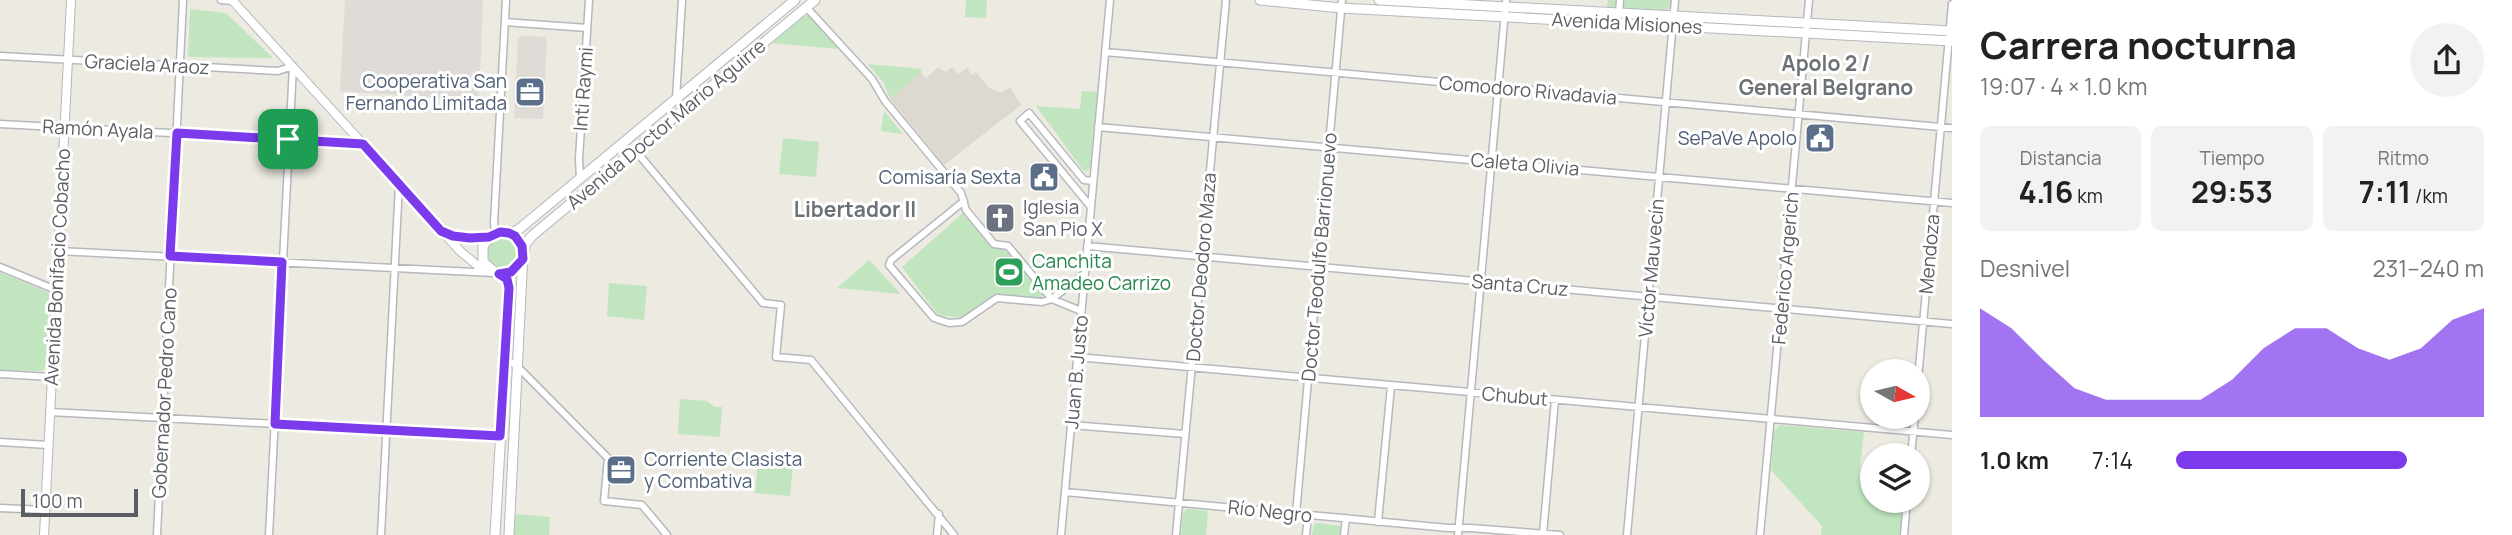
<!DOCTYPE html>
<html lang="es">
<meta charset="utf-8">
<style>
:root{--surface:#fff;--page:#f2f2f2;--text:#222;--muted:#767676;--accent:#7c3aed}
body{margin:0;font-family:Manrope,sans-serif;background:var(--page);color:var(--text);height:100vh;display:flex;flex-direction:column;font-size:26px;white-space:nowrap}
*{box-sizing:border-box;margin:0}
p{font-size:23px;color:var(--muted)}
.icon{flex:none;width:38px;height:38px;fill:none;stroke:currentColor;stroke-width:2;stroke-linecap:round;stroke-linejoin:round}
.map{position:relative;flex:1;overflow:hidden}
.side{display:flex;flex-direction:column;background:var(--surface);width:560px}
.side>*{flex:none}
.needle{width:46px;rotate:98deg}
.controls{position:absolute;left:1860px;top:359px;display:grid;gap:14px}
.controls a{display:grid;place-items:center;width:70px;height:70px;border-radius:50%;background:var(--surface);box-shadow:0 2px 5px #0004;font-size:35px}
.scale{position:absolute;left:21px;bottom:18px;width:117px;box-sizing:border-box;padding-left:7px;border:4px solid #5b5f63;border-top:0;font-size:19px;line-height:24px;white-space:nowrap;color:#5b5f63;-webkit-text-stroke:5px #fff;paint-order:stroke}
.pin{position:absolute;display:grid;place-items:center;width:60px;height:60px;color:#fff;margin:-30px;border-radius:14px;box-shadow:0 4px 10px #0006}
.round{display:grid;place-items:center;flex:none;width:74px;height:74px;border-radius:37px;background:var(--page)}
.summary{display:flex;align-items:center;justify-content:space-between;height:119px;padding:0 28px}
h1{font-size:38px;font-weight:700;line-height:52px}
.stats{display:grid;grid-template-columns:repeat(3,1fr);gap:10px;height:119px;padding:7px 28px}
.stats div{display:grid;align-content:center;border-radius:10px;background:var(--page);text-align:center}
.stats b{font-size:30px;font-weight:700}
.stats small{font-size:19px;font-weight:400}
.stats p{font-size:19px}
.chart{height:196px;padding:14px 28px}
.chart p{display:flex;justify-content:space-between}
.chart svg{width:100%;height:126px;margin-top:7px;fill:var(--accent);opacity:.7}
ul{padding:0 28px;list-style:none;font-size:23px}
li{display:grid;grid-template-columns:112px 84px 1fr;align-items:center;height:52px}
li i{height:18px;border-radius:9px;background:var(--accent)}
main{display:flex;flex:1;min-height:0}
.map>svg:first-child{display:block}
</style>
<main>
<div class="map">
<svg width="1952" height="535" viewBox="0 0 1952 535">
<rect width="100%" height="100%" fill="#edeae2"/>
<!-- industrial -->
<path fill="#dfdcd7" d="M345 0H483L479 101 340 91Z
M522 36 547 37 543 119 514 118 518 39Z"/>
<!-- education -->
<path fill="#ddd9d0" d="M938 67 946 72 952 67 958 74 967 68 972 75 976 72 988 87 1001 93 1010 87 1021 105 944 165 890 99 921 73 926 78Z"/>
<!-- green -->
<path fill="#c0e5bf" d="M966 0H987L986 18 965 17Z
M1608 0H1671L1669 9 1663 10 1607 7Z
M190 9 226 13 273 58 188 57Z
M804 15 810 16 839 49 772 43Z
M868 64 922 69 921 73 890 99 884 83Z
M1082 91 1097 92 1090 168 1087 171 1083 170 1036 106 1080 109Z
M884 111 903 134 881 131Z
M783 138 819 142 816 177 779 174Z
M964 212 992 247 1006 251 1044 295 1041 299 995 295 961 318 938 315 902 267Z
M487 253a15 15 0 1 1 30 0a15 15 0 1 1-30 0Z
M869 260 901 294 837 288Z
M0 272 49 293 46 362 45 368 42 371 0 370Z
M609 283 647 286 644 320 607 316Z
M680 399 707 401 715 407H722L720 437 678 434Z
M1780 425 1864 432 1859 475 1872 490V500L1882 501 1885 504 1889 501H1903L1900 535H1821L1822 526 1771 470 1774 431Z
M758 460 793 463 790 496 755 493Z
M1187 509 1208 511 1206 535H1181L1183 513Z
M514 514 550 517 549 535H513Z
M1317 523 1340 526 1341 535H1312L1314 524Z"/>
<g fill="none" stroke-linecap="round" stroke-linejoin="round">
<!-- minor casing -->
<g stroke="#b5b8bd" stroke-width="9">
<path id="minor" d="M221 0 233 1
M806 7 872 79 885 101 961 193 966 210 994 244 1008 246 1052 299 1081 311
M1619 13 1620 0
M505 22 587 28
M1105 52 1952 128
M0 56 278 71 293 66 269 535
M676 99 682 0
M0 124 363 143
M1098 127 1952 203
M635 150 763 303 781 305 776 357 811 360 954 535
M580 179 579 159 589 0
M964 201 891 260 889 265 934 318 949 323 962 322 997 298 1042 302 1052 299 1085 273
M1091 207 1020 121 1029 113 1084 180 1093 181
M495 234 494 223 506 0
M1087 246 1952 324
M58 251 494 273
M0 267 56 290
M1077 357 1952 435
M505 358 518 367 608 458 604 501 642 505 667 535
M0 374 52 377
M1918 379 1952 4
M50 412 501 436
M1071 425 1185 434
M0 442 48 445
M1911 455 1915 416
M1065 492 1448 528H1470L1560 535
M0 508 45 510
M1296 514 1342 0
M1378 522 1391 386
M1543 534 1555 400
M157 535 183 0
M381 535 399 184
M937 535 939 514
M1061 535 1110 0
M1176 535 1226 0
M1306 535 1308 515
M1344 535 1346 518
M1458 535 1506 0
M1627 535 1675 0
M1760 535 1809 0
M1904 535 1907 500"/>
</g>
<!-- tertiary casing -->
<g stroke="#b5b8bd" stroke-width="10">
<path id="tertiary" d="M232 0 460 251 478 266 491 271
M444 232 462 238 489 237
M44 535 71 0"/>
</g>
<!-- secondary casing -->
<g stroke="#b4b8bd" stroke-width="11">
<path id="secondary" d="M1260 0 1341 8 1952 41
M1379 0 1952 31
M509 233 518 230 795 0
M524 251 526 243 533 235 815 0
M495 535 509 288 507 279 499 274
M509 535 523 253 519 241 505 232 492 235 483 246V262L496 273 511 272 523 259"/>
</g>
<!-- minor -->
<use href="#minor" stroke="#fff" stroke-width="6"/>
<!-- tertiary -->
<use href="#tertiary" stroke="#fff" stroke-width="8"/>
<!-- secondary -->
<use href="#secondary" stroke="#fff" stroke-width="9"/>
</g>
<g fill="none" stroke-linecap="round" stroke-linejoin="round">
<!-- route casing -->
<g stroke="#fff" stroke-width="14">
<path id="route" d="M177 133 363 144 441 231 453 236 470 238 489 237 500 232 509 233 515 236 522 246 523 259 511 272 499 274 507 279 509 288 500 436 275 424 282 262 170 256Z"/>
</g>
<!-- route -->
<use href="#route" stroke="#7c3aed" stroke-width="9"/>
</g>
<!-- icons -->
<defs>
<g id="office-square" transform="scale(1.575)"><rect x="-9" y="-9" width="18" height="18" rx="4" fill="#5c6f8a" stroke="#fff"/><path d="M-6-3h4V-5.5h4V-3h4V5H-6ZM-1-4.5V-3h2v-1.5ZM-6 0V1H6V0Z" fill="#fff"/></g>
<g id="civic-square" transform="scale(1.575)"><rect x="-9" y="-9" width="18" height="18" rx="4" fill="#5c6f8a" stroke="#fff"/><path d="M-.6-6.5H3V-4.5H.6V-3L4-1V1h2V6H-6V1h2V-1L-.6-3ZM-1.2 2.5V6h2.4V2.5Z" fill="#fff"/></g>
<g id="church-square" transform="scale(1.575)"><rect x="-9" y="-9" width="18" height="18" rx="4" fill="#6b7280" stroke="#fff"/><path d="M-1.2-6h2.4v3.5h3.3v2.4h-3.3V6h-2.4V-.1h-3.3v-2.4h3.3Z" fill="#fff"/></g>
<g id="stadium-square" transform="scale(1.575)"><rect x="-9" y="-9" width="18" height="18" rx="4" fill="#2e9e5b" stroke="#fff"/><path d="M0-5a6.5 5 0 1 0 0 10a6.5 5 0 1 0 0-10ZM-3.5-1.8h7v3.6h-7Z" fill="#fff"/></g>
</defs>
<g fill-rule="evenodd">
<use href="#office-square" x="530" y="92"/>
<use href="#civic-square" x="1820" y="138"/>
<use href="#civic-square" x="1044" y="177"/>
<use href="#church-square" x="1000" y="218"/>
<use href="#stadium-square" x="1009" y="272"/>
<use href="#office-square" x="621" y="470"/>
</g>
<g text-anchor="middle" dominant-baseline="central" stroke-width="6" stroke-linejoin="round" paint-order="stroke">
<!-- street labels -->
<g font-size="19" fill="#5b5f63" stroke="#fff">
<text transform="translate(1627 23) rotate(3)">Avenida Misiones</text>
<text transform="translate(147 64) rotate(3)">Graciela Araoz</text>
<text transform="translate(583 89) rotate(-86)">Inti Raymi</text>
<text transform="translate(1528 90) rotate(5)">Comodoro Rivadavia</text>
<text transform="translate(666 124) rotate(-40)">Avenida Doctor Mario Aguirre</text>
<text transform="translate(98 129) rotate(3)">Ramón Ayala</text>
<text transform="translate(1525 164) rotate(5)">Caleta Olivia</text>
<text transform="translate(1929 254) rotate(-85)">Mendoza</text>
<text transform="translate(1319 257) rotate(-85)">Doctor Teodulfo Barrionuevo</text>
<text transform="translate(57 267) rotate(-87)">Avenida Bonifacio Cobacho</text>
<text transform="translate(1201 267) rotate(-85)">Doctor Deodoro Maza</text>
<text transform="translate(1651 268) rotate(-85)">Víctor Mauvecín</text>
<text transform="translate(1785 268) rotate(-85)">Federico Argerich</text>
<text transform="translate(1520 285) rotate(5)">Santa Cruz</text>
<text transform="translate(1076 372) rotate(-85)">Juan B. Justo</text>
<text transform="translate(164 393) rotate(-87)">Gobernador Pedro Cano</text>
<text transform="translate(1515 396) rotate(5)">Chubut</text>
<text transform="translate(1270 511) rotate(6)">Río Negro</text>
</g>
<!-- service labels -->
<g font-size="19" fill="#4e5e75" stroke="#fff" text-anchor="end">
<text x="507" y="81">Cooperativa San<tspan x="507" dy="22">Fernando Limitada</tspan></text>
<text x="1797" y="138">SePaVe Apolo</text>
<text x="1021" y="177">Comisaría Sexta</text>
<text x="644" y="459" text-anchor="start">Corriente Clasista<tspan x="644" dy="22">y Combativa</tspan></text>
</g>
<!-- worship labels -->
<g font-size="19" fill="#5b616d" stroke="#fff" text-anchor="start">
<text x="1023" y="207">Iglesia<tspan x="1023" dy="22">San Pio X</tspan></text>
</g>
<!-- leisure labels -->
<g font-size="19" fill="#27864d" stroke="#fff" text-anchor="start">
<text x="1032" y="261">Canchita<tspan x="1032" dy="22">Amadeo Carrizo</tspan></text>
</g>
<!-- neighbourhood labels -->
<g font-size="21" font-weight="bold" fill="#6c7175" stroke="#fff">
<text x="1826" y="63">Apolo 2 /<tspan x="1826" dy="24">General Belgrano</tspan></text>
<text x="855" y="209">Libertador II</text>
</g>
</g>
</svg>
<div class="controls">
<a><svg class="needle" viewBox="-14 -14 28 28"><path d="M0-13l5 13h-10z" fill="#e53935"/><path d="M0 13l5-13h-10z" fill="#767676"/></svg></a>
<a><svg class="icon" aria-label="layers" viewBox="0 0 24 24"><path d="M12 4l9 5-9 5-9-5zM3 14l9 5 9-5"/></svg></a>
</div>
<div class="scale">100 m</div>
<div class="pin" style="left:288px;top:139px;background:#1e9e55"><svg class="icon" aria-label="arrive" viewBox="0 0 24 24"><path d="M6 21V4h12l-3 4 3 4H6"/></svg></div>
</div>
<section class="side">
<div class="summary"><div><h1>Carrera nocturna</h1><p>19:07 · 4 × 1.0 km</p></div><a class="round"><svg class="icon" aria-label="share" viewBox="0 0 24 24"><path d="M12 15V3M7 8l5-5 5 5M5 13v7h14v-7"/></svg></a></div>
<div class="stats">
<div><p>Distancia</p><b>4.16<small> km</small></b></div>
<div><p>Tiempo</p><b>29:53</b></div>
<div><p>Ritmo</p><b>7:11<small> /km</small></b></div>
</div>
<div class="chart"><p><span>Desnivel</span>231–240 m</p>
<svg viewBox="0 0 160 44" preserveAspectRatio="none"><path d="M0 44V6L10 13L20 24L30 34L40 38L50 38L60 38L70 38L80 31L90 20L100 13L110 13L120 20L130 24L140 20L150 10L160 6V44z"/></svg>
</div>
<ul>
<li><b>1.0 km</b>7:14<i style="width:75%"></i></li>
</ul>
</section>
</main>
